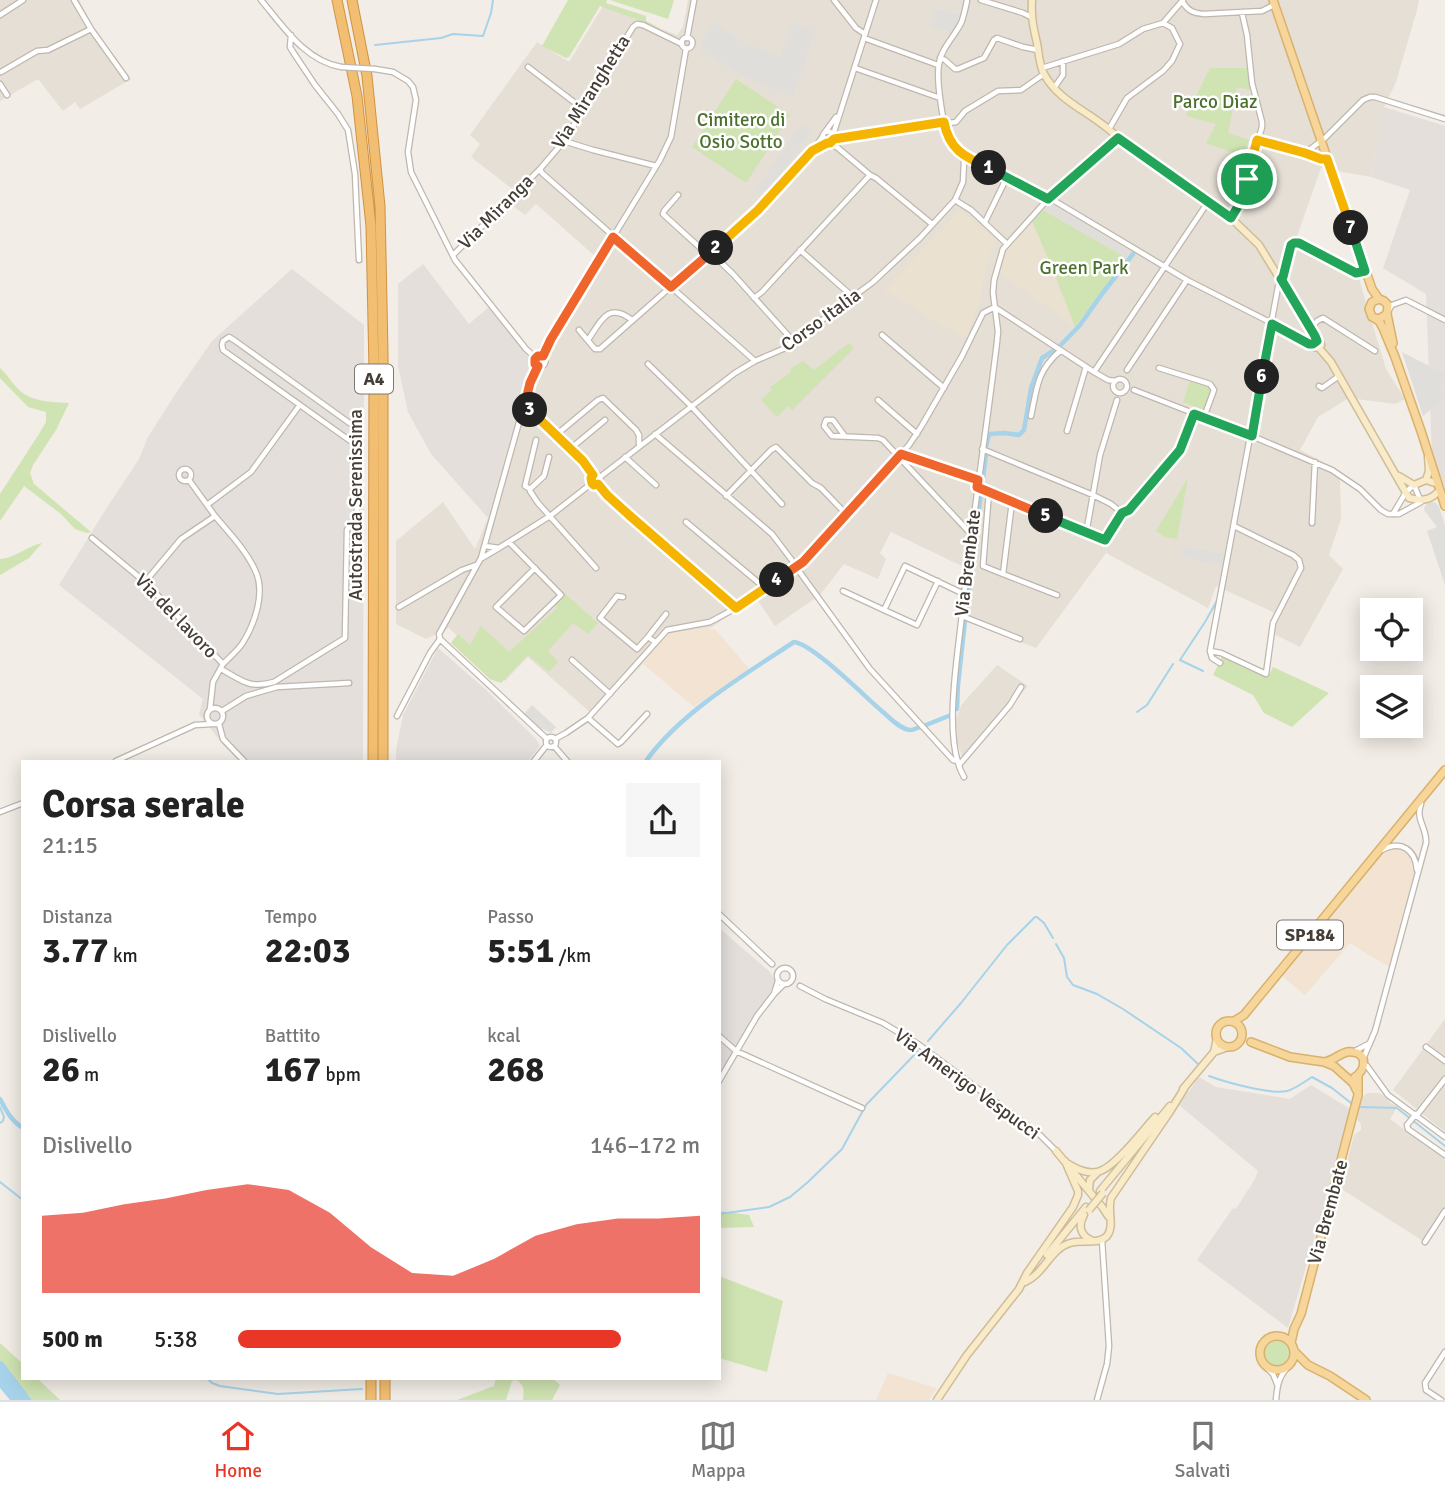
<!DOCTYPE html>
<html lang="it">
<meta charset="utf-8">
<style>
:root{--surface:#fff;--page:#f6f6f6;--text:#222;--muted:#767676;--line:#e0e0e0;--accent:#e83727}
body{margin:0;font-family:Signika,sans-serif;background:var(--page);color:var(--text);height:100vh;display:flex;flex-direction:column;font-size:26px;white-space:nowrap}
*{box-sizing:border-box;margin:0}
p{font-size:23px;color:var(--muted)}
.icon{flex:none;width:38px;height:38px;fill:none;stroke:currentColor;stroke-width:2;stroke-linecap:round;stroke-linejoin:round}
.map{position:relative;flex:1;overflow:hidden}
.side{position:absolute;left:21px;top:760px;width:700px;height:620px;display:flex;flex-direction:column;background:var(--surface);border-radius:0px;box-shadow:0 4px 18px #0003}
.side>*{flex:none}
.buttons{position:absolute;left:1360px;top:598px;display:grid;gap:14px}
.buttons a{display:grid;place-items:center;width:63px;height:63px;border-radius:0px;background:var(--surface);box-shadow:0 4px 18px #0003;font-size:35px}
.pin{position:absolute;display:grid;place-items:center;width:60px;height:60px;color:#fff;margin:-30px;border:4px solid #fff;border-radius:50%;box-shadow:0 2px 7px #0007}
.km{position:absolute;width:35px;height:35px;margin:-18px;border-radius:50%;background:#222;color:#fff;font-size:19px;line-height:35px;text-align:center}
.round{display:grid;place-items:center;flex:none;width:74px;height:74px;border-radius:0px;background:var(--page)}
.headline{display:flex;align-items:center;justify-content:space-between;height:119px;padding:0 21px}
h1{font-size:38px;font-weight:700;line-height:52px}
.stats{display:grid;grid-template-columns:repeat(3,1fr);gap:10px;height:119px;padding:7px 21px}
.stats div{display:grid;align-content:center}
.stats b{font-size:35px;font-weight:700}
.stats small{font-size:19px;font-weight:400}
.stats p{font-size:19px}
.chart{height:196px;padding:14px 21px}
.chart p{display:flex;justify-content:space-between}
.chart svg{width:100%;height:126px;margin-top:7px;fill:var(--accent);opacity:.7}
ul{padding:0 21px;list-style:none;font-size:23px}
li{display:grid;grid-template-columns:112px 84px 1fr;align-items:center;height:52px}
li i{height:18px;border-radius:9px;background:var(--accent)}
.tab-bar{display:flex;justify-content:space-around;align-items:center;height:98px;border-top:2px solid var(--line);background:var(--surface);font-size:19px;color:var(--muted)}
.tab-bar a{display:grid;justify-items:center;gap:4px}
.tab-bar .selected{color:var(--accent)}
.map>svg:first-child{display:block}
</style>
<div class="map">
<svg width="1445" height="1400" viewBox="0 0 1445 1400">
<rect width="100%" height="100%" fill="#f2ede6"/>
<!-- residential -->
<path fill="#e5dfd5" d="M0 0H79L93 26 131 79 80 109 75 102 63 111 38 79 0 101Z
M688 0H1419L1417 10 1396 82 1384 107 1371 177 1321 168 1296 239 1359 279 1386 369 1405 399 1395 404 1349 398 1318 417 1300 450 1334 468 1340 481 1341 519 1329 555 1343 569 1300 647 1272 633 1273 612 1216 586 1208 608 1106 553 1036 648 960 619 964 567 891 532 880 553 886 559 878 579 844 564 820 595 775 626 756 598 712 627 673 633 665 636 640 667 593 715 528 657 505 681 449 628 426 639 396 624V541L443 502 475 549 488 518 531 357 537 350 596 257 536 204 525 215 505 200 515 191 471 157 480 144 470 135 537 42 569 62 603 6 677 35 683 27Z
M997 665 1028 686 964 762 957 742 956 719 962 704Z
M1445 1019V1132L1393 1090Z
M1368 1093H1378L1391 1099 1390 1103 1398 1106 1390 1119 1445 1159V1208L1423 1241 1340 1188 1354 1135 1361 1130V1124L1356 1118 1361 1098Z"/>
<!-- commercial -->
<path fill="#f2e3d3" d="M708 628 716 630 749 669 694 707 643 664 665 636 673 633Z
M1395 848 1408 852 1415 865V874L1389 967 1350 943 1305 995 1281 975 1379 856 1384 851Z
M888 1373 936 1388H937L929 1400H876Z"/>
<!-- industrial -->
<path fill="#e4dfdb" d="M1384 107 1445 126V487L1432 456 1426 294 1383 268 1410 190 1371 177Z
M423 264 469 324 489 307 531 357 488 518 431 454 408 412 398 366V284Z
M292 269 364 325 363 761H240L225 747 199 714 203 699 59 585 106 509 139 459 148 437 176 393 212 341Z
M438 648 485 689 536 739 540 746 528 761H396V750L403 715Z
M719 928 770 972 775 981 772 989 719 1086Z
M1199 1077 1216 1087 1290 1099 1311 1085 1352 1110 1288 1328 1197 1260 1233 1208 1236 1209 1255 1179 1258 1171 1179 1105Z"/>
<!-- education -->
<path fill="#eae1d1" d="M960 210 996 240 985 268 981 297 965 339 884 290Z
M1032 221 1058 279 1075 327 998 272 1006 248Z"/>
<!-- green -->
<path fill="#d0e3b2" d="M568 0H607L606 3 646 16V21L660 28 600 6 569 57 566 58 542 46Z
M610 0H674L668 19Z
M1210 68H1247L1250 90 1237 87 1228 133 1249 140 1243 156 1206 143 1216 124 1186 116Z
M736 79 790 115 746 183 692 147Z
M1043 210 1128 259 1075 327 1051 265 1032 221Z
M849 343 854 348 792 410 788 406 777 417 761 400 772 390 770 387 791 372 790 369 803 361 814 370Z
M0 368C7 374 12 383 19 390 32 402 52 402 69 403L56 430 33 465 30 473 34 484 91 532 87 533 75 529 61 514 24 486 0 521V494L39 434 46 422V412L28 407 0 378Z
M1191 377 1216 386 1206 411 1183 402Z
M1188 478 1177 539 1165 537 1156 531Z
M42 543 29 558 0 575V559C16 558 27 546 42 543Z
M563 592 598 623 588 634 573 623 548 651 558 662 549 672 528 655 501 683 490 679 451 643 458 634 470 645 481 626 509 652 557 608 554 602Z
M1223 655 1269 675 1273 667 1329 693 1292 727 1264 713 1253 695 1213 675Z
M719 1211 749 1215 754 1227 719 1228Z
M719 1276 783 1301 767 1372 719 1358Z
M1264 1354a13 13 0 1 1 26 0a13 13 0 1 1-26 0Z
M0 1343 23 1364V1377H36L60 1400H32L0 1361Z
M496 1377H551L560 1385 552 1400H523C524 1391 525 1385 516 1380L512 1381 506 1400H457L494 1386Z"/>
<!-- parking -->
<path fill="#e0dedb" d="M936 9 960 14 952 32 931 26Z
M714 22 742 42 780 57 793 23 814 32 809 44 805 63 792 97 749 79 701 51 703 39Z
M802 123 812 130 765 197 756 190Z
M1050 203 1132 253 1128 258 1044 209Z
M1402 352 1445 374V378L1439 390 1445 393V398L1423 416Z
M1430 501 1436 503 1439 507 1445 525V585L1427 531 1437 527 1424 510 1425 506Z
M1182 546 1225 554 1223 565 1180 557Z
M532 705 556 727 551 733 539 727 524 714Z"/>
<!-- water -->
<path fill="#a7d3ea" d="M0 1361 3 1362 32 1400H10L0 1388Z"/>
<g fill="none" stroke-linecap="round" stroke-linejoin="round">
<!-- stream -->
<path stroke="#a7d3ea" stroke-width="2" d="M375 45 441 38 453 34 483 36 491 13 493 0
M1203 671 1180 660 1205 622 1218 599
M1137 712 1147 705 1173 664
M1056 944 1064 958 1067 977 1073 985 1097 994 1123 1009 1181 1048 1198 1064
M928 1041 961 1003 1007 945 1035 917H1037L1044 923 1053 938
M1209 1076C1225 1082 1272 1095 1287 1091 1295 1089 1304 1082 1312 1077L1332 1088 1351 1103
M0 1107 4 1117 3 1121 0 1123
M1361 1107 1397 1108 1445 1146
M0 1182 23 1200
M719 1214 769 1207 790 1197 808 1182 842 1149 866 1105 918 1051
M206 1377 212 1383 220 1386 278 1394 362 1389"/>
<!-- canal -->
<path stroke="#a7d3ea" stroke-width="4.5" d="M1060 346 1080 325 1102 294 1133 254
M986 447 989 434 1004 433 1019 435 1024 430 1031 388 1042 358 1053 351
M982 485 986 455
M966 613 981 493
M957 709 958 685 965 621
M926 725 951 715
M646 761C680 713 744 675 794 642 813 644 865 697 883 712 890 718 900 729 910 730 913 730 917 728 920 727
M0 1099C6 1110 11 1121 23 1128"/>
<!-- street casing -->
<g stroke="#bfb7ad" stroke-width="7">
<path id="street" d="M74 0 91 29 126 78
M261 0C283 26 305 61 341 67
M834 0 856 28 865 34
M967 0C966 7 964 14 962 21 956 35 941 48 939 64 936 79 943 130 951 143 956 151 964 155 972 160L1048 199 1053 200 1187 280 1313 344
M981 0 1023 13 1031 17
M1182 1C1188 11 1193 13 1204 14L1262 11 1274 5
M0 15 23 0
M1163 23 1183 0
M291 35 290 47 293 52 315 85 338 114 348 130 355 174 359 260
M681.5 43a5.5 5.5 0 1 1 11 0a5.5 5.5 0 1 1-11 0Z
M687 38 694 0
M864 38 938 65
M682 44 643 25 637 24 633 27 564 141 540 169 542 173 755 361
M940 58 945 60 955 69H958L984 58 994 40 997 38 1023 47 1038 50
M528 67 583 109
M855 68 940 98
M1042 68 1119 44 1143 29 1163 23
M375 69 393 72 408 81 413 87 416 100 408 152 411 172 455 260 526 349 536 358
M1 72 37 51 48 50 91 29
M0 84 7 95
M1054 88 1063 75V61
M1109 129 1127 98 1163 71 1172 61 1180 44 1172 28 1163 23
M822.5 137a5.5 5.5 0 1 1 11 0a5.5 5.5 0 1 1-11 0Z
M825 132 836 117
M833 135 876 0
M834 139 956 122 965 111 998 91 1021 90 1044 74
M1257 140 1305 153 1321 159H1326
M564 141 593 150 656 166
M829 143 838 148 870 175 876 178 932 224
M1305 153 1325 138 1363 100 1370 97H1375L1445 119
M678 195 664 211 663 214 708 255
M955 200 971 210 1007 244
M1231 218 1240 203 1262 127V122L1252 83 1247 35 1242 13
M985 222 1007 177
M800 250 853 297
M711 253 733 274 794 342
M453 255 540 169
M1281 279 1283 277 1291 245 1296 242 1355 273 1365 271
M754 298 762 292 870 175
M996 308 1094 372 1108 380 1115 381
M1388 311 1392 305 1406 300 1445 320
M1311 329 1317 321 1323 318 1375 351
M579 330 595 349H600L758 210 812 151 823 136
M882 335 944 388
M588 340C601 321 608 301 632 320
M534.5 361a5.5 5.5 0 1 1 11 0a5.5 5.5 0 1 1-11 0Z
M543 356 551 339 660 160 671 137 686 49
M648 364 691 406 782 504
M1159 368 1210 384 1214 390 1204 417
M1127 370 1187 280
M1094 372 1208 202
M1113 386a7 7 0 1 1 14 0a7 7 0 1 1-14 0Z
M1319 386 1322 388 1339 376
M1134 390 1252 436 1332 470 1360 489 1381 510 1388 514H1399L1421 502 1414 485 1406 492 1393 514
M878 400 917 434
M526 405 583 461 593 475
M1031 416C1037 387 1037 371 1060 351
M1067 431 1086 367
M655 434 772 534 797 567
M556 435 598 400 603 398 636 430 639 435V445
M844 435 833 420H826L824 426 832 436 878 438 883 440 971 534
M570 449 605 420
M982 449 1093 495 1111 504 1122 513 1105 539 1085 532
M901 454 978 480
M549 457 544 476 530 489V491L538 503 596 568
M625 457 656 485
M179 475a6 6 0 1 1 12 0a6 6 0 1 1-12 0Z
M600 477 597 474 593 475 591 482 594 485 598 484 601 481 600 477 735 373 755 361 783 349 873 282 920 238 955 200 963 182 964 161 960 153
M189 480 215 516
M599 484 607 495 629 515 736 608
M977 487 1085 532 1087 528 1100 455 1117 400
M530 489 525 486 536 440
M989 492 983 566 1003 574
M726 496 771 450 776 447 812 483 821 488 846 514
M1012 502 1003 574 1057 595
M207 505 251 472 299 406
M1122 513 1129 510 1180 450 1194 414
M686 522 765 588
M1312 523 1315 462
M92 538 145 582 223 664 213 682 210 709
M509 542 561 595 524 631 496 607 535 568
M485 546 499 548 550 516 592 483
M482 558 499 548
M796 567 870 669 953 760 958 761
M938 581 917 625 884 610 905 566 964 594
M145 582 181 539 215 516C229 533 246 550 255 570 266 592 255 624 242 644 237 651 229 658 223 664
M843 591 884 610
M623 597 617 596 600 618 637 649 648 637 655 642
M399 607 462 570 476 565
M962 616 1020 639
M648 637 666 614
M440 639 547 739
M1210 651 1221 653 1266 674 1273 623 1301 568 1299 560 1293 555 1234 526
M572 660 610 694
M1220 663 1212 658 1210 651 1278 287 1281 282
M221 669C243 681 249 689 274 682L345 638 347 530 357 514 356 449 355 427 234 340 229 337 223 341 222 345 223 350 356 445
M207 716a8 8 0 1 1 16 0a8 8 0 1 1-16 0Z
M222 711 246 696 277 687 349 683
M397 716 430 653 440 639 439 634 481 558 530 383 538 366
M588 718 618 744 621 742 647 714
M219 724 223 739 244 761
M546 742a5 5 0 1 1 10 0a5 5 0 1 1-10 0Z
M555 739 566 733 588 718 667 630 710 622 736 608 803 562 909 445 921 427 962 356 983 313 995 307
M554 746 567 761
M116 761 195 725 212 724
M534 761 546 746
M959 765 1010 705 1021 687
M964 777C942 740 958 656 962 613 972 523 986 433 997 342L998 331 993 293 994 280 1003 249 1048 199 1118 138
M0 812 23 803
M1382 850C1401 840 1415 849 1417 870
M719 914 772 964
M777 976a8 8 0 1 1 16 0a8 8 0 1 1-16 0Z
M778 981 774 994 783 985
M800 986 825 999 883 1023 918 1044 1040 1135 1056 1151
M719 1036 736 1051 862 1108
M1426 1047 1445 1061
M1355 1051 1370 1043
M1363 1059 1375 1031 1426 843C1427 827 1415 820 1421 804
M1364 1065 1367 1066 1388 1095 1445 1137
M719 1081 757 1016 774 994
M1416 1114 1407 1125 1408 1129 1445 1155
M1417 1115 1445 1079
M1425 1242 1445 1211
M1264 1365 1273 1374 1277 1384
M1097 1400 1107 1364 1109 1346 1102 1240
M1276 1400C1277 1388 1278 1378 1287 1368
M1441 1400 1426 1390 1425 1383 1445 1352"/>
</g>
<!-- secondary casing -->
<g stroke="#cebd99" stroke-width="9">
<path id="secondary" d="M1032 0C1031 17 1033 26 1037 43 1039 53 1039 65 1044 74 1060 104 1096 114 1118 138L1231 218 1259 245 1315 336 1317 341 1320 342 1321 345 1319 348
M1317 341 1314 343V347L1319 348 1331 362 1409 498C1422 501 1430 501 1440 490
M1399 476 1414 485 1426 480 1438 484
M1426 480 1429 471 1428 457
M1214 1052 1228 1047
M1183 1089 1214 1052 1217 1038
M1056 1151 1103 1208 1108 1216
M1065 1162C1075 1168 1085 1174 1097 1172 1114 1169 1143 1130 1155 1117
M1089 1191 1090 1180 1098 1172
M1100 1191 1170 1106
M1084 1215C1078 1225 1080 1235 1091 1240
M1047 1255 1086 1207
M1025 1282C1044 1274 1050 1249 1070 1243 1082 1239 1099 1245 1107 1236 1115 1226 1107 1210 1111 1198L1169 1113 1184 1089
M937 1400 967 1355 1019 1289 1027 1273 1073 1207 1078 1195V1191L1065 1161"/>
</g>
<!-- primary casing -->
<g stroke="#dab16c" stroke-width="10">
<path id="primary" d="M1273 0 1372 289 1379 299 1384 301 1388 305 1387 314 1379 319 1372 317 1369 309 1372 302 1379 299
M1387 314 1393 343
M1374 318 1379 321 1383 328 1395 357 1421 431 1445 506
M1216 1034a13 13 0 1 1 26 0a13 13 0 1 1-26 0Z
M1234 1021 1244 1015 1445 770
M1251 1042 1290 1057 1324 1062 1334 1066 1353 1083 1357 1091
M1324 1062C1334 1061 1343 1050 1352 1052 1368 1053 1366 1070 1355 1077
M1260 1353a17 17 0 1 1 34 0a17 17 0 1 1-34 0Z
M1291 1343 1294 1329 1301 1314 1358 1095V1076
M1295 1352 1308 1365 1330 1376 1366 1400"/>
</g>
<!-- highway casing -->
<g stroke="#d09242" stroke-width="11">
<path id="highway" d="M337 0 357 96 371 226 374 371 373 761
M352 0 367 76 380 206 383 353V761
M385 1377V1400
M371 1400V1377"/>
</g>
<!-- street -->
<use href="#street" stroke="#fff" stroke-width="4.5"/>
<!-- secondary -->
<use href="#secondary" stroke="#faebc8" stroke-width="6"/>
<!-- primary -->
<use href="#primary" stroke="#f6d69b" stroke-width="7"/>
<!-- highway -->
<use href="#highway" stroke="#f2be71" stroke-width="9"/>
<!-- street-bridge casing -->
<g stroke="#bfb7ad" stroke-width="7" stroke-linecap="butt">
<path id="street-bridge" d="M341 67 375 69"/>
</g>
<!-- secondary-bridge casing -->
<g stroke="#cebd99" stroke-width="9" stroke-linecap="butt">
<path id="secondary-bridge" d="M1089 1210 1103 1193"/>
</g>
<!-- street-bridge -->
<use href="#street-bridge" stroke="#fff" stroke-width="4.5"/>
<!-- secondary-bridge -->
<use href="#secondary-bridge" stroke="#faebc8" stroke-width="6"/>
</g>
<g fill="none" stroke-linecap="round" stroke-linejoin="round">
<!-- split-1 casing -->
<g stroke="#fff" stroke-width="14">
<path id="split-1" d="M989 168 1048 199 1118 138 1231 218 1240 203 1247 179"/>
</g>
<!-- split-2 casing -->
<g stroke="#fff" stroke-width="14">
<path id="split-2" d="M716 248 758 210 812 151 827 143H830L834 139 944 122C949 150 965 157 989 168"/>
</g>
<!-- split-3 casing -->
<g stroke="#fff" stroke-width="14">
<path id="split-3" d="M530 410 525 404 530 383 538 366 535 364V359L538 356H543L551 339 613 237 671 287 716 248"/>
</g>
<!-- split-4 casing -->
<g stroke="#fff" stroke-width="14">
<path id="split-4" d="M530 410 583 461 593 475 591 478 592 483 594 485 598 484 607 495 629 515 736 608 777 580"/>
</g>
<!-- split-5 casing -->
<g stroke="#fff" stroke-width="14">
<path id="split-5" d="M777 580 803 562 901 454 978 480 977 487 1046 516"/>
</g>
<!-- split-6 casing -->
<g stroke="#fff" stroke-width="14">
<path id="split-6" d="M1046 516 1105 540 1122 513 1129 510 1180 450 1194 414 1252 436 1262 377"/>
</g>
<!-- split-7 casing -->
<g stroke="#fff" stroke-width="14">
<path id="split-7" d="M1262 377 1272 324 1309 344H1313L1317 341 1315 336 1281 279 1283 277 1291 245 1294 243H1299L1356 273 1365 271 1351 228"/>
</g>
<!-- split-8 casing -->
<g stroke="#fff" stroke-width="14">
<path id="split-8" d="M1247 179 1257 140 1305 153 1321 159H1327L1351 228"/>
</g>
<!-- split-1 -->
<use href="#split-1" stroke="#22a559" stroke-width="9"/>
<!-- split-2 -->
<use href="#split-2" stroke="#f5b400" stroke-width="9"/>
<!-- split-3 -->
<use href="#split-3" stroke="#f0652b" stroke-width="9"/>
<!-- split-4 -->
<use href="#split-4" stroke="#f5b400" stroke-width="9"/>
<!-- split-5 -->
<use href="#split-5" stroke="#f0652b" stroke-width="9"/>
<!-- split-6 -->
<use href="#split-6" stroke="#22a559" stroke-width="9"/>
<!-- split-7 -->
<use href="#split-7" stroke="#22a559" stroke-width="9"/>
<!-- split-8 -->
<use href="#split-8" stroke="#f5b400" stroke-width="9"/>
</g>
<g text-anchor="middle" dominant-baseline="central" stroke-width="5" stroke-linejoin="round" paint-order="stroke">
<!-- shield labels -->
<g fill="#fff" stroke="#7c7872" stroke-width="2">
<rect x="355" y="364.5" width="38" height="29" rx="5"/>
<rect x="1277" y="920.5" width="66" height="29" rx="5"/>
</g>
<g font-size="18" font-weight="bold" fill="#443e36">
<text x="374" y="379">A4</text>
<text x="1310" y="935">SP184</text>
</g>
<!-- street labels -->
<g font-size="19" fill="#443e36" stroke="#fff">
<text transform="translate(591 92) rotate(-58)">Via Miranghetta</text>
<text transform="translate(496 212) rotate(-45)">Via Miranga</text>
<text transform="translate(821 320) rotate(-36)">Corso Italia</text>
<text transform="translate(356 505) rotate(-90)">Autostrada Serenissima</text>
<text transform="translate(968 563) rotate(-83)">Via Brembate</text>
<text transform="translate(176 616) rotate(46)">Via del lavoro</text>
<text transform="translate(967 1084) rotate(36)">Via Amerigo Vespucci</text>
<text transform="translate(1328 1212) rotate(-75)">Via Brembate</text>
</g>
<!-- park labels -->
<g font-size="19" fill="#4c712e" stroke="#fff">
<text x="1215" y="102">Parco Diaz</text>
<text x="741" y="120">Cimitero di<tspan x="741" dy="22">Osio Sotto</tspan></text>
<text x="1084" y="268">Green Park</text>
</g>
</g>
</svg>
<div class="buttons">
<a><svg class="icon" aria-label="locate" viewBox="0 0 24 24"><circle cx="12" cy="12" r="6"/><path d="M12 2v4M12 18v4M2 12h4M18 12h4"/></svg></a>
<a><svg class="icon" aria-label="layers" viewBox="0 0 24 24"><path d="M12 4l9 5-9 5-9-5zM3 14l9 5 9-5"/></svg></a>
</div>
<div class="pin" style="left:1247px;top:179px;background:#1e9e55"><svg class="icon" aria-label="arrive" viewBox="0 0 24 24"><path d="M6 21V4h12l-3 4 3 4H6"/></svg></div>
<b class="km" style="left:989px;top:168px">1</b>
<b class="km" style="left:716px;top:248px">2</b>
<b class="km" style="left:530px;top:410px">3</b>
<b class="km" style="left:777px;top:580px">4</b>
<b class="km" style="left:1046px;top:516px">5</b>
<b class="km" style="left:1262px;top:377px">6</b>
<b class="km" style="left:1351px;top:228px">7</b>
<section class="side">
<div class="headline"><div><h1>Corsa serale</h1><p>21:15</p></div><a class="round"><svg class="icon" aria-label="share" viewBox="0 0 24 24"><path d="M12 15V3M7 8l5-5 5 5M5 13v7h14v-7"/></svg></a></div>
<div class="stats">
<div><p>Distanza</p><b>3.77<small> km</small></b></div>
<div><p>Tempo</p><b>22:03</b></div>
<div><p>Passo</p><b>5:51<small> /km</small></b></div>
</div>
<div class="stats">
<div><p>Dislivello</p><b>26<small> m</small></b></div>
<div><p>Battito</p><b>167<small> bpm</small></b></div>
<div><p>kcal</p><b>268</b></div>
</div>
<div class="chart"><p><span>Dislivello</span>146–172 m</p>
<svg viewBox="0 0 160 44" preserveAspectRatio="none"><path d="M0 44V17L10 16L20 13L30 11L40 8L50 6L60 8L70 16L80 28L90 37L100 38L110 32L120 24L130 20L140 18L150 18L160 17V44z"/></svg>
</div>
<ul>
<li><b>500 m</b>5:38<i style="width:83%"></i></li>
</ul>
</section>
</div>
<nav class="tab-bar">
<a class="selected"><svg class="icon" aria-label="home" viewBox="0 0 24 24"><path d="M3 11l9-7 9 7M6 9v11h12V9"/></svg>Home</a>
<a><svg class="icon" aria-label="map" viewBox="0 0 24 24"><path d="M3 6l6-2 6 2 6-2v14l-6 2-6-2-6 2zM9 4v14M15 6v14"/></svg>Mappa</a>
<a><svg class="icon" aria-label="saved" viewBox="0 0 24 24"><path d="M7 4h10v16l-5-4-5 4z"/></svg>Salvati</a>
</nav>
